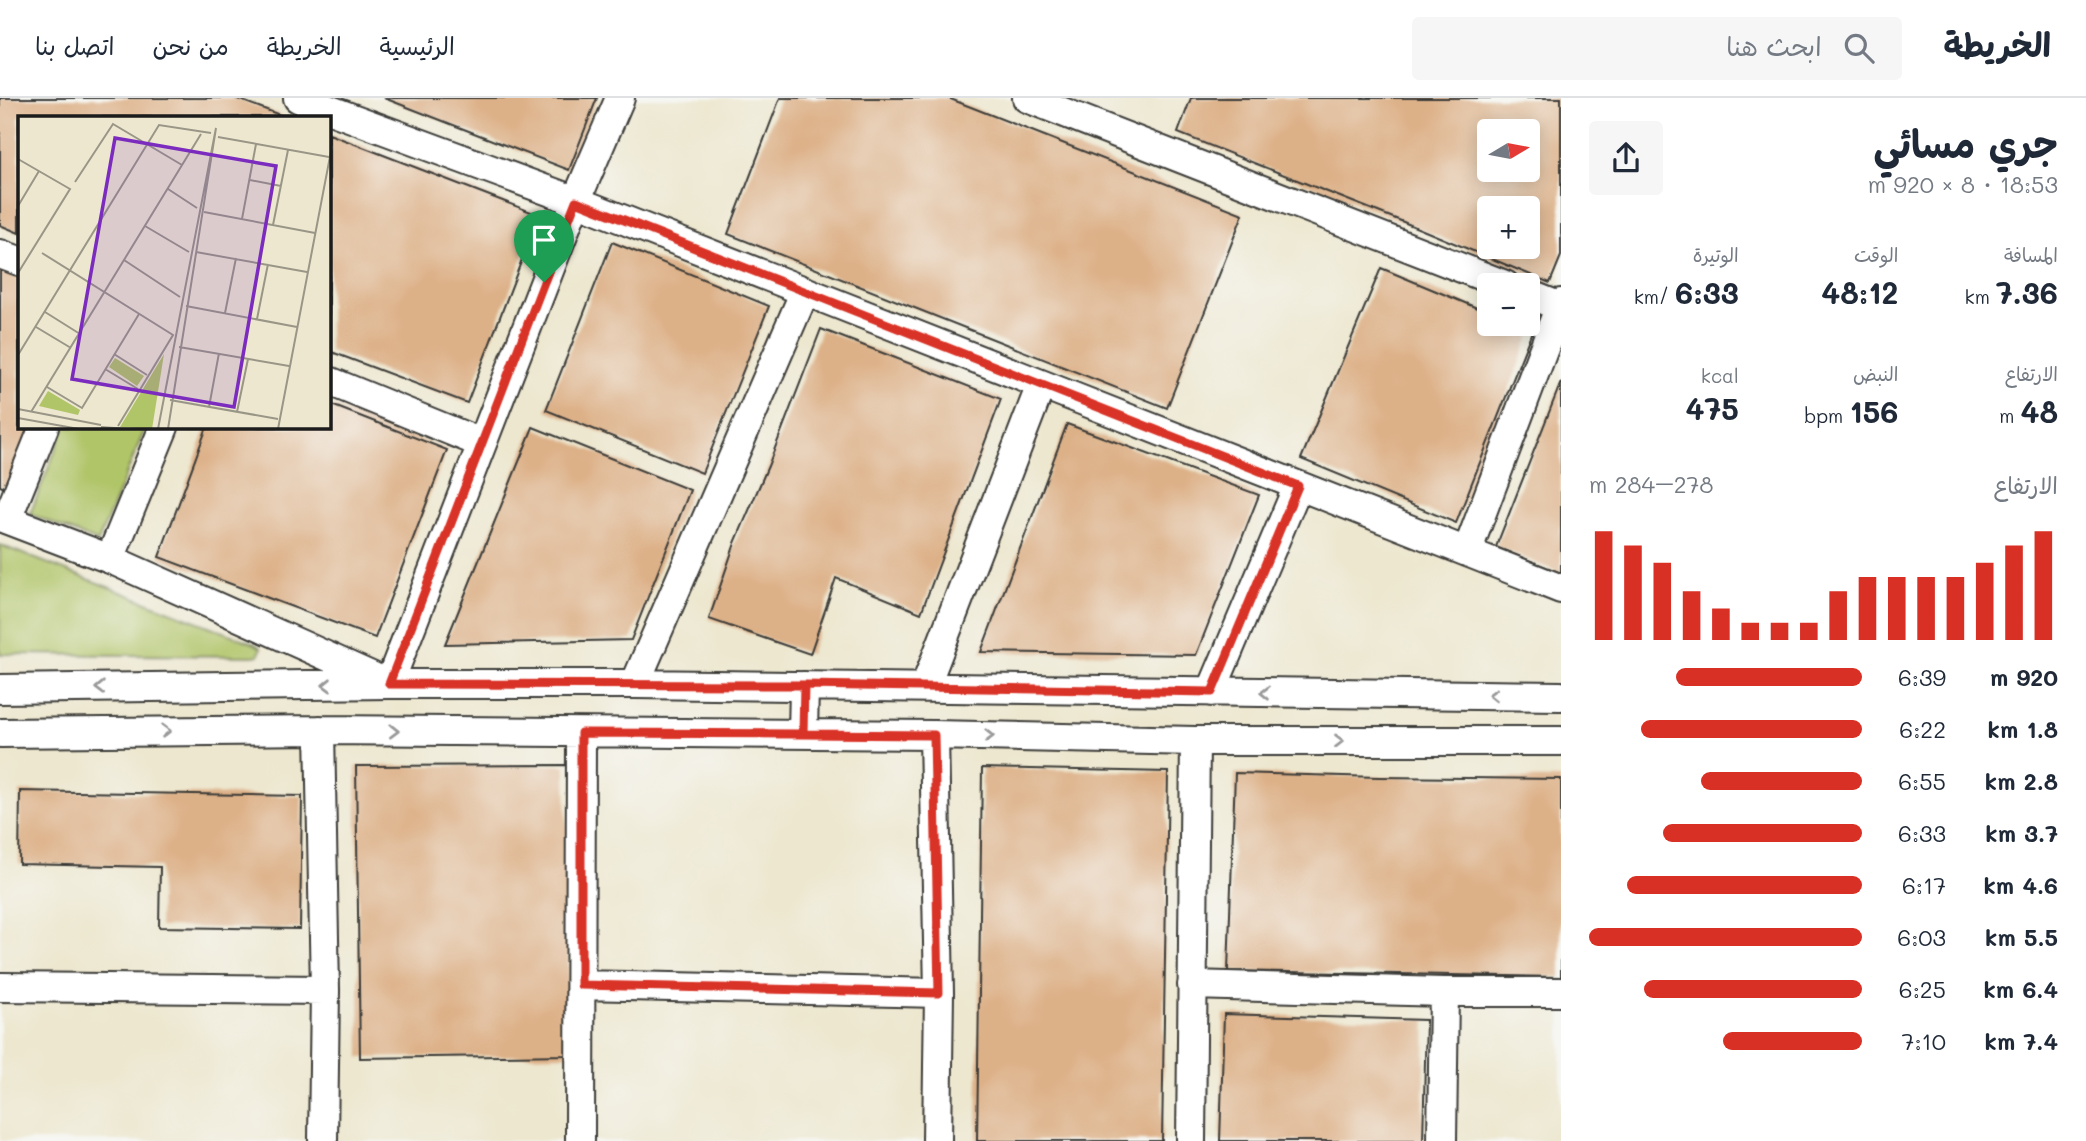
<!DOCTYPE html>
<html lang="ar">
<meta charset="utf-8">
<style>
:root{--surface:#fff;--page:#f6f6f7;--text:#1f2937;--muted:#747a83;--line:#e0e1e3;--accent:#d93025}
body{margin:0;font-family:Mali,"Playpen Sans Arabic",sans-serif;background:var(--page);color:var(--text);direction:rtl;height:100vh;display:flex;flex-direction:column;font-size:26px;white-space:nowrap}
*{box-sizing:border-box;margin:0}
p{font-size:23px;color:var(--muted)}
.icon{flex:none;width:38px;height:38px;fill:none;stroke:currentColor;stroke-width:2;stroke-linecap:round;stroke-linejoin:round}
.map{position:relative;flex:1;overflow:hidden;direction:ltr}
.panel{display:flex;flex-direction:column;background:var(--surface);width:525px}
.panel>*{flex:none}
.needle{width:46px;rotate:80deg}
.buttons{position:absolute;left:1477px;top:21px;display:grid;gap:14px}
.buttons a{display:grid;place-items:center;width:63px;height:63px;border-radius:7px;background:var(--surface);box-shadow:0 4px 18px #0003;font-size:35px}
.pin{position:absolute;display:grid;place-items:center;width:60px;height:60px;color:#fff;margin:-72px -30px;border-radius:50% 50% 50% 0;rotate:-45deg;box-shadow:0 0 7px #0007}
.pin .icon{rotate:45deg}
.round{display:grid;place-items:center;flex:none;width:74px;height:74px;border-radius:7px;background:var(--page)}
.head{display:flex;align-items:center;justify-content:space-between;height:119px;padding:0 28px}
h1{font-size:38px;font-weight:700;line-height:52px}
.stats{display:grid;grid-template-columns:repeat(3,1fr);gap:10px;height:119px;padding:7px 28px}
.stats div{display:grid;align-content:center}
.stats b{font-size:30px;font-weight:700}
.stats small{font-size:19px;font-weight:400}
.stats p{font-size:19px}
.chart{height:196px;padding:14px 28px}
.chart p{display:flex;justify-content:space-between}
.chart svg{width:100%;height:126px;margin-top:7px;stroke:var(--accent);stroke-width:6}
ul{padding:0 28px;list-style:none;font-size:23px}
li{display:grid;grid-template-columns:112px 84px 1fr;align-items:center;height:52px}
li i{height:18px;border-radius:9px;background:var(--accent)}
header{display:flex;align-items:center;gap:42px;box-sizing:border-box;height:98px;padding:0 35px;background:var(--surface);border-bottom:2px solid var(--line)}
header strong{font-size:33px}
nav{display:flex;gap:38px;margin-inline-start:auto;font-size:24px}
.search{width:490px;height:63px;background:var(--page);display:flex;align-items:center;gap:18px;box-sizing:border-box;padding:0 24px;border-radius:7px;color:var(--muted);font-size:26px}
main{display:flex;flex:1;min-height:0}
.map>svg:first-child{display:block}
</style>
<header>
<strong>الخريطة</strong>
<div class="search"><svg class="icon" aria-label="search" viewBox="0 0 24 24"><circle cx="10" cy="10" r="6"/><path d="M15 15l6 6"/></svg>ابحث هنا</div>
<nav><a>الرئيسية</a><a>الخريطة</a><a>من نحن</a><a>اتصل بنا</a></nav>
</header>
<main>
<section class="panel">
<div class="head"><div><h1>جري مسائي</h1><p>18:53 · 8 × 920 m</p></div><a class="round"><svg class="icon" aria-label="share" viewBox="0 0 24 24"><path d="M12 15V3M7 8l5-5 5 5M5 13v7h14v-7"/></svg></a></div>
<div class="stats">
<div><p>المسافة</p><b>7.36<small> km</small></b></div>
<div><p>الوقت</p><b>48:12</b></div>
<div><p>الوتيرة</p><b>6:33<small> /km</small></b></div>
</div>
<div class="stats">
<div><p>الارتفاع</p><b>48<small> m</small></b></div>
<div><p>النبض</p><b>156<small> bpm</small></b></div>
<div><p>kcal</p><b>475</b></div>
</div>
<div class="chart"><p><span>الارتفاع</span>278–284 m</p>
<svg viewBox="0 0 160 44" preserveAspectRatio="none"><path d="M5 44V6M15 44V11M25 44V17M35 44V27M45 44V33M55 44V38M65 44V38M75 44V38M85 44V27M95 44V22M105 44V22M115 44V22M125 44V22M135 44V17M145 44V11M155 44V6"/></svg>
</div>
<ul>
<li><b>920 m</b>6:39<i style="width:68%"></i></li>
<li><b>1.8 km</b>6:22<i style="width:81%"></i></li>
<li><b>2.8 km</b>6:55<i style="width:59%"></i></li>
<li><b>3.7 km</b>6:33<i style="width:73%"></i></li>
<li><b>4.6 km</b>6:17<i style="width:86%"></i></li>
<li><b>5.5 km</b>6:03<i style="width:100%"></i></li>
<li><b>6.4 km</b>6:25<i style="width:80%"></i></li>
<li><b>7.4 km</b>7:10<i style="width:51%"></i></li>
</ul>
</section>
<div class="map">
<svg width="1561" height="1043" viewBox="0 0 1561 1043">
<rect width="100%" height="100%" fill="#f6f6f2"/>
<filter id="ink" filterUnits="userSpaceOnUse"><feTurbulence type="fractalNoise" baseFrequency=".0143" numOctaves="2"/><feDisplacementMap in="SourceGraphic" scale="14" xChannelSelector="R" yChannelSelector="G"/><feConvolveMatrix kernelMatrix="1 2 1 2 8 2 1 2 1" color-interpolation-filters="sRGB"/></filter>
<filter id="wash" filterUnits="userSpaceOnUse"><feTurbulence type="fractalNoise" baseFrequency=".00686" numOctaves="4" result="noise"/><feDisplacementMap in="SourceGraphic" scale="28" xChannelSelector="R" yChannelSelector="G"/><feGaussianBlur stdDeviation="1.57" result="paint"/><feColorMatrix in="noise" values="0 0 0 0 0 0 0 0 0 0 0 0 0 0 0 0 0 1.4 0 .05"/><feComposite in="paint" operator="in"/></filter>
<g filter="url(#wash)">
<rect width="100%" height="100%" fill="#ede7cf"/>
<!-- green -->
<path fill="#b0c468" stroke="#667042" stroke-width="2" d="M65 329H146L98 444 30 416Z
M0 447 255 546 261 550 259 557 253 558 0 556Z"/>
<g id="blocks">
<!-- building -->
<path fill="#ddb188" fill-rule="evenodd" d="M0 0H235L285 19H19V135L0 127Z
M384 0H597L569 72Z
M780 0H948L1243 116 1167 310 728 136Z
M1191 0H1561V158L1550 185 1401 123 1178 35ZM1489 33H1528V72H1489ZM1489 110H1528V149H1489Z
M329 36 539 117 467 305 329 253Z
M612 144 769 208 702 375 546 312Z
M0 169 19 176V329H33L10 392 0 388Z
M1381 170 1489 215V226H1514L1532 233 1456 425 1301 361Z
M821 231 1001 301 921 515 836 480 810 556 709 521 735 445 768 368Z
M1561 284V475L1496 449Z
M329 306 447 352 375 540 159 459 207 329H329Z
M1067 326 1259 397 1196 557 981 554Z
M533 329 690 392 631 542 445 546Z
M566 667 570 957 360 960 356 668Z
M982 670 1168 674 1162 1043H977Z
M1235 675 1379 679 1561 681V879L1228 873Z
M20 693 302 698 300 831 159 829 160 769 19 766Z
M1224 916 1426 922 1423 1043H1220Z"/>
</g>
</g>
<g filter="url(#ink)">
<use href="#blocks" fill-opacity="0" stroke="#3b3a37" stroke-width="2"/>
<g fill="none" stroke-linecap="round" stroke-linejoin="round">
<!-- minor casing -->
<g stroke="#3b3a37" stroke-width="32">
<path id="minor" d="M298 0 576 103 1561 491
M1027 0 1505 187
M0 156 19 163
M1528 196 1561 209
M329 283 481 345
M0 419 110 461 389 586 576 103 620 0
M7 421 44 329
M1467 454 1561 205
M110 461 164 329
M635 586 805 193
M925 589 1041 287
M0 591 389 586H635L1561 598
M1211 594 1298 388
M320 632 325 892 323 1043
M0 635 320 632 934 637 1195 643H1561
M803 636 804 588
M934 637 939 895 937 1043
M581 887 939 895
M1192 887 1444 894H1561
M0 889 325 892
M580 1043 581 635
M1191 1043 1195 643
M1442 1043 1444 894"/>
</g>
<!-- minor -->
<use href="#minor" stroke="#fff" stroke-width="28"/>
</g>
<!-- one-way arrows -->
<defs><path id="oneway-chevron" d="M-2-3.5L2.5 0L-2 3.5" fill="none" stroke-width="1.6" stroke-linecap="round" stroke-linejoin="round" transform="scale(1.75)"/></defs>
<g stroke="#999">
<use href="#oneway-chevron" transform="translate(327 587) rotate(179)"/>
<use href="#oneway-chevron" transform="translate(100 590) rotate(179)"/>
<use href="#oneway-chevron" transform="translate(1265 595) rotate(-179)"/>
<use href="#oneway-chevron" transform="translate(1493 597) rotate(-179)"/>
<use href="#oneway-chevron" transform="translate(166 633) rotate(-1)"/>
<use href="#oneway-chevron" transform="translate(394 633) rotate(1)"/>
<use href="#oneway-chevron" transform="translate(989 638) rotate(1)"/>
<use href="#oneway-chevron" transform="translate(1339 643)"/>
</g>
</g>
<g fill="none" stroke-linecap="round" stroke-linejoin="round" filter="url(#ink)">
<!-- route casing -->
<g stroke="#fff" stroke-width="14">
<path id="route" d="M544 184 389 586 804 587 803 636 934 637 939 895 581 887V635L803 636 804 587 1212 594 1298 388 576 103 544 184"/>
</g>
<!-- route -->
<use href="#route" stroke="#d93025" stroke-width="9"/>
</g>
<!-- overview -->
<g transform="translate(18 18)">
<rect width="313" height="313" fill="#ede7cf"/>
<path d="M146 238 134 313 102 311ZM97 242 126 260 119 270 91 251ZM30 275 62 294 60 299 21 290Z" fill="#b0c468"/>
<path fill="none" stroke="#999687" stroke-width="2" d="M200 21 311 41M0 43 52 73 0 157M232 64 263 70M57 66 95 8 164 49M150 73 179 92M0 90 21 55M186 96 297 117M224 103 238 28M255 109 270 34M127 110 171 136M178 136 289 156M24 137 155 219 100 310M106 144 162 181M168 190 279 211M27 196 62 218M207 197 218 142M239 203 250 148M18 211 53 232M161 231 271 250M96 238 129 259M0 239 141 9 193 17M87 253 120 273M29 271 64 292 121 198M152 284 260 303M191 291 201 237M0 293 83 309M13 296 183 18M219 296 230 243M0 302 61 313M83 311 110 313M140 313 198 12 150 313M260 313 314 30"/>
<path fill="#7b2cbf" fill-opacity="0.15" stroke="#7b2cbf" stroke-width="3.5" d="M97 22 258 50 216 291 54 263Z"/>
<rect width="313" height="313" fill="none" stroke="#1c1c1c" stroke-width="3.5"/>
</g>
</svg>
<div class="buttons">
<a><svg class="needle" viewBox="-14 -14 28 28"><path d="M0-13l5 13h-10z" fill="#e53935"/><path d="M0 13l5-13h-10z" fill="#747a83"/></svg></a>
<a>+</a>
<a>−</a>
</div>
<div class="pin" style="left:544px;top:184px;background:#1e9e55"><svg class="icon" aria-label="arrive" viewBox="0 0 24 24"><path d="M6 21V4h12l-3 4 3 4H6"/></svg></div>
</div>
</main>
